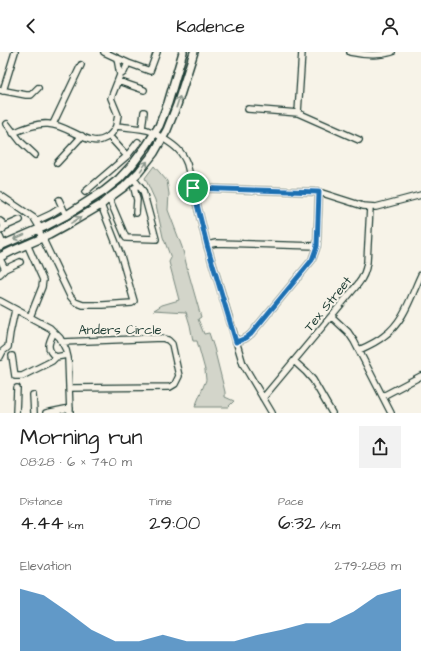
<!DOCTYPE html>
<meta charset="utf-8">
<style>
:root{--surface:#fff;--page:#f2f2f2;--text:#222;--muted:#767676;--accent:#1f6fb2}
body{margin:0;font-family:"Architects Daughter",sans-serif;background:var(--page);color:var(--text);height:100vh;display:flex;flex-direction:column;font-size:15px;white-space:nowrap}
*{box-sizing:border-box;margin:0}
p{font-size:13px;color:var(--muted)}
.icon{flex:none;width:22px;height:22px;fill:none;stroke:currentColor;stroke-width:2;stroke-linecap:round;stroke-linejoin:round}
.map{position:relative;height:361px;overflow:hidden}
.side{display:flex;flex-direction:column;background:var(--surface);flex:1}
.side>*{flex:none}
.pin{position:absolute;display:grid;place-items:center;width:34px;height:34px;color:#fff;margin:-17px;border:2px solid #fff;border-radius:50%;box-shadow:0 1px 4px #0007}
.round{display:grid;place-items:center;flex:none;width:42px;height:42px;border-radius:0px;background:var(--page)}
.head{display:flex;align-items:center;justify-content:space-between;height:68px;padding:0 20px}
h1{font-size:22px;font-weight:600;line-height:30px}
.stats{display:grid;grid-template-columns:repeat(3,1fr);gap:6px;height:68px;padding:4px 20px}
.stats div{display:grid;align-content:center}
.stats b{font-size:20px;font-weight:600}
.stats small{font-size:11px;font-weight:400}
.stats p{font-size:11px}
.chart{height:112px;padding:8px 20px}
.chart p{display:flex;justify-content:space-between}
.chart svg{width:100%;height:72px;margin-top:4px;fill:var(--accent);opacity:.7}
header{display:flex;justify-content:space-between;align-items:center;height:52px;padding:0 20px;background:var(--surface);font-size:18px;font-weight:600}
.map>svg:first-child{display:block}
</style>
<header><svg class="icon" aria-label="back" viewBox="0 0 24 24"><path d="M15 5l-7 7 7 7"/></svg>Kadence<svg class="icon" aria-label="person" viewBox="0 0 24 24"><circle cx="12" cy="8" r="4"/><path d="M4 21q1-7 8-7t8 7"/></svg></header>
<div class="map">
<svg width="421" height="361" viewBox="0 0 421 361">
<rect width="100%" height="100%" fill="#f7f3e8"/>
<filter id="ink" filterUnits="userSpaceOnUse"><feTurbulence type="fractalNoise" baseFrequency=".025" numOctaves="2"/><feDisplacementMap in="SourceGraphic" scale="8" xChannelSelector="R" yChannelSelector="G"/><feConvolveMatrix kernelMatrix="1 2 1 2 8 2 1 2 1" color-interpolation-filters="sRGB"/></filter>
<g filter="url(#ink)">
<!-- green -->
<path fill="#d3d5ca" stroke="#79897f" d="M154 114 167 129 169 142 168 158 182 195 188 219 201 265 198 267 204 282 209 281 214 296 225 340V345L234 349 228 355H195L206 328 205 318 197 289H193L190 273 186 260 154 258 162 253 179 248 169 210 171 206 163 185 155 148 145 126Z"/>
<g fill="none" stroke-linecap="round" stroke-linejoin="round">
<!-- minor casing -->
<g stroke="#1f3d34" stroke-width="8">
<path id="minor" d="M104 0 117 6 120 23 111 46 118 63 116 74
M350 0C364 3 379 4 392 0
M117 6 128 11 124 20 120 23
M128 11 150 19 157 0
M118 29 144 38
M0 38 26 43H31L38 36
M3 39 15 0
M248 57 298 61 359 88
M298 61 302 0
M7 72 21 90 35 103
M53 72 81 13
M142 77 144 60
M13 81C24 76 36 71 48 72 64 73 76 84 91 88 102 91 112 84 116 74 126 75 137 76 147 78 153 80 158 83 164 87 175 94 182 99 187 112L207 193 243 312 272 361
M109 84 127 104
M57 111 82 84
M193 136 319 140 363 154 376 155 421 143
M85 140 127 104 138 90
M0 143 34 166 40 176
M109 146 126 186 156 187 143 139 133 126
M59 148 66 163
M136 161 137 148 134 136 140 134
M0 169C5 172 5 177 0 179
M36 169 51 162 62 155
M4 175 20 168
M38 177 70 244 75 250 83 253H103L132 251 134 249 121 204 101 153
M0 185 3 192
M27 192 43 228 42 235 30 265
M207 193 216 191 317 194
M0 207 5 217
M0 222 5 217 20 210
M0 249 50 276 60 286 66 298 68 306 70 361
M332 265 348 280 354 289 391 361
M54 280C49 290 45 297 56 305
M62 290 162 286 168 288 172 292 179 324 175 332 170 335 69 336
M236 290 246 286 251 282 312 208 317 194 319 140
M359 298C368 294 377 290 384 284 404 270 411 244 421 223
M12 304 15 324H22L52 309 56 305 67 303
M0 305 3 299 8 295 10 281 15 258
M294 309 306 320 313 328 332 361
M33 343 34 361
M383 344 421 324
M263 346 358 232C363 226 366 218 367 210L370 155
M16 361 17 336
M46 361 70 356"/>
</g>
<!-- major casing -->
<g stroke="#1f3d34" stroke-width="10">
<path id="major" d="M0 194 46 174 65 164 104 139 119 127 132 113 147 93 159 74 168 51 183 0
M0 205 12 199 49 183 69 172 101 153 109 146 124 135 139 120 154 101 167 78 177 53 194 0"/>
</g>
<!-- minor -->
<use href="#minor" stroke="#f7f3e8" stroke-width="5.5"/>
<!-- major -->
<use href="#major" stroke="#f7f3e8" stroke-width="7"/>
</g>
<!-- one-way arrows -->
<defs><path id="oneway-shaft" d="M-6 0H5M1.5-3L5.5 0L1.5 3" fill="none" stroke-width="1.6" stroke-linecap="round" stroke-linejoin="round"/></defs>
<g stroke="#8b988e">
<use href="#oneway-shaft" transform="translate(178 50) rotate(-72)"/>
<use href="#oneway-shaft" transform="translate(144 114) rotate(-54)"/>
<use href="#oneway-shaft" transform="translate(76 168) rotate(-32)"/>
<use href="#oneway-shaft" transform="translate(19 185) rotate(156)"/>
</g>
</g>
<g fill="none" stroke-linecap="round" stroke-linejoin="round" filter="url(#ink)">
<!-- route casing -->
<g stroke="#fff" stroke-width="8">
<path id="route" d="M193 136 319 140 317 194 312 208 251 282 246 286 236 290 207 193Z"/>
</g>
<!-- route -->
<use href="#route" stroke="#1f6fb2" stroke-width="5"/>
</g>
<g text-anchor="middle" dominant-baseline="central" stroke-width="4" stroke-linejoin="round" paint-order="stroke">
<!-- street labels -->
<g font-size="13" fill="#1f3d34" stroke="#f7f3e8">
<text transform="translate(328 252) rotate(-51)">Tex Street</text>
<text x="120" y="278">Anders Circle</text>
</g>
</g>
</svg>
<div class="pin" style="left:193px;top:136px;background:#1e9e55"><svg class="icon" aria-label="arrive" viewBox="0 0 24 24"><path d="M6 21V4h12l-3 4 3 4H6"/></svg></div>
</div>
<section class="side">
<div class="head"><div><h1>Morning run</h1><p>08:28 · 6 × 740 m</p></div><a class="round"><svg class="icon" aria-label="share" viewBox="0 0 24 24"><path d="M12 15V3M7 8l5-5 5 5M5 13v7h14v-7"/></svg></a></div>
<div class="stats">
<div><p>Distance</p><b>4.44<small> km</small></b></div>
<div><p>Time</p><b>29:00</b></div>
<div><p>Pace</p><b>6:32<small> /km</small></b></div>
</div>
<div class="chart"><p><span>Elevation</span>279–288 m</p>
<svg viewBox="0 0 160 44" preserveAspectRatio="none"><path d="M0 44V6L10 10L20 20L30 31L40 38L50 38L60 34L70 38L80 38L90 38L100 34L110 31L120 27L130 27L140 20L150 10L160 6V44z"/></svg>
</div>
</section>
